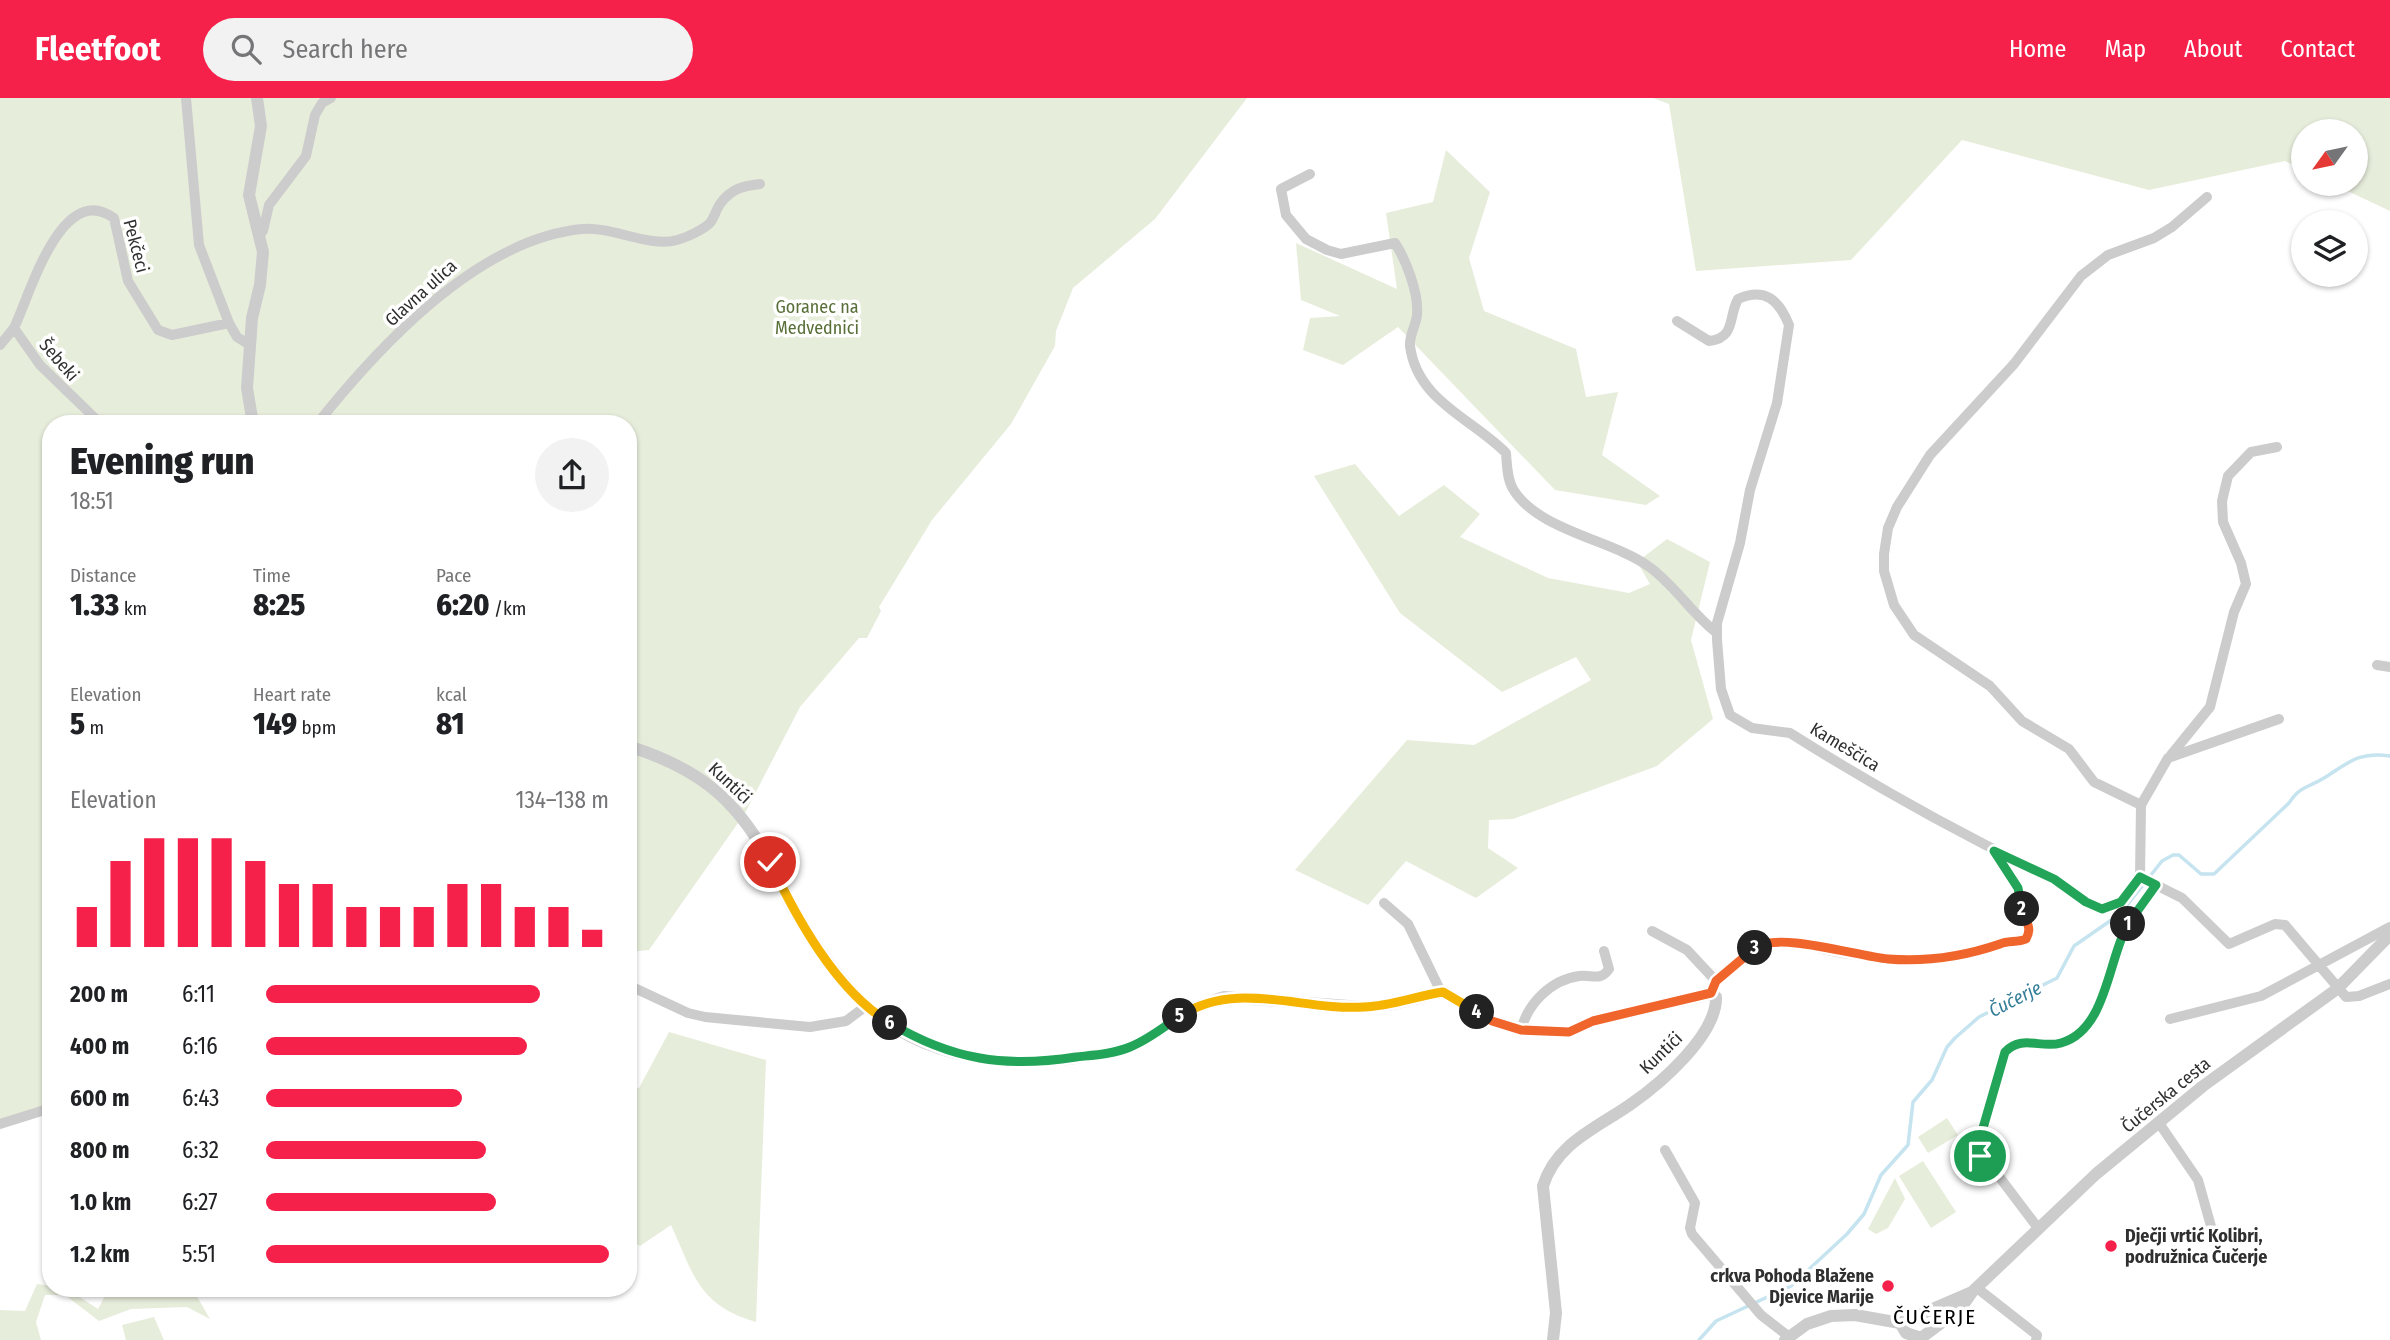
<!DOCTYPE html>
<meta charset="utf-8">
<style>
:root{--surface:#fff;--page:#f2f2f2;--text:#202124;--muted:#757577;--accent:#f5214b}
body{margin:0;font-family:"Fira Sans Condensed",sans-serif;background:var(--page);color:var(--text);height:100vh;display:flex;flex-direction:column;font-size:26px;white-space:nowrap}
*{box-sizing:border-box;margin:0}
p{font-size:23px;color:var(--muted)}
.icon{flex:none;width:38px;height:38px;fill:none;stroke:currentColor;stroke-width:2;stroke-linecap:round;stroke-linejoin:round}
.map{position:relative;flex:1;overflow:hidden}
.sheet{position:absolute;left:42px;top:317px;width:595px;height:882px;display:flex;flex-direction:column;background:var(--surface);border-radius:28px;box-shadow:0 2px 5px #0004}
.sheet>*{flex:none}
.needle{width:46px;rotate:237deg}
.controls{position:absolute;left:2291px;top:21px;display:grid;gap:14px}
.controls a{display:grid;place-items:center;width:77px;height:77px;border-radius:50%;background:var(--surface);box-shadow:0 2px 5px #0004;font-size:35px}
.pin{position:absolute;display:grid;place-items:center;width:60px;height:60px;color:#fff;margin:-30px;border:4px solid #fff;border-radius:50%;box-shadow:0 2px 7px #0007}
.km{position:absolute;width:35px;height:35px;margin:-18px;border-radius:50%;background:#222;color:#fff;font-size:19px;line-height:35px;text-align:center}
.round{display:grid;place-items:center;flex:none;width:74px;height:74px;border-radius:37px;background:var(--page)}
.head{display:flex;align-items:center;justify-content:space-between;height:119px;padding:0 28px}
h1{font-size:38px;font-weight:800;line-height:52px}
.metrics{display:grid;grid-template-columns:repeat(3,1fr);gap:10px;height:119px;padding:7px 28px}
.metrics div{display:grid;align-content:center}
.metrics b{font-size:30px;font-weight:800}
.metrics small{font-size:19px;font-weight:400}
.metrics p{font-size:19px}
.chart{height:196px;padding:14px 28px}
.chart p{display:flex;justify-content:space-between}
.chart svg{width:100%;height:126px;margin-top:7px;stroke:var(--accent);stroke-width:6}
ul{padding:0 28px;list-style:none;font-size:23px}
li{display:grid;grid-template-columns:112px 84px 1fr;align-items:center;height:52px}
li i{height:18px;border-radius:9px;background:var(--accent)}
header{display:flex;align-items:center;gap:42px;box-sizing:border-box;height:98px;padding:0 35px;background:var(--accent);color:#fff}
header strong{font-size:33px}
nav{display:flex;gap:38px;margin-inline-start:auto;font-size:24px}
.search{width:490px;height:63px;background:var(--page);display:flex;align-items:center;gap:18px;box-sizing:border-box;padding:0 24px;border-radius:38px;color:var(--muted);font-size:26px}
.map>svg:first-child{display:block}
</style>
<header>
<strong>Fleetfoot</strong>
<div class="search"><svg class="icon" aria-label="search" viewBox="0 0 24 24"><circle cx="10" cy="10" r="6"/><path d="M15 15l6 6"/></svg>Search here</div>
<nav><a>Home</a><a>Map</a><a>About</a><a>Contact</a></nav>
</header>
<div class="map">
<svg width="2390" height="1242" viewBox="0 0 2390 1242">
<rect width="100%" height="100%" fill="#fff"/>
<!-- green -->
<path fill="#e7eddb" d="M0 0H1247L1155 121 1073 190 1056 233 1055 248 1011 326 932 422 879 509 881 513 867 540H859L800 609 745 715 649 852 628 854V326H51V1011L0 1030Z
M1653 0H2390V113L2333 86H2356V33H2303V72L2285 63 2149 92 1962 42 1851 162 1696 173 1669 6Z
M1446 52 1490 94 1469 160 1484 213 1576 251 1586 299 1618 294 1602 357 1660 398 1646 407 1555 392 1398 229 1343 267 1303 252 1310 220 1340 218 1301 202 1296 145 1397 191 1386 115 1433 104Z
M1355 366 1399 418 1444 387 1480 416 1460 439 1548 480 1629 495 1650 486 1637 464 1667 441 1710 464 1691 542 1713 621 1657 668 1513 721 1489 722 1488 750 1518 770 1476 800 1406 763 1368 807 1295 772 1407 642 1474 647 1591 582 1576 559 1502 594 1400 515 1314 378Z
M669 934 766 962 756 1224C698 1207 694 1177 671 1127L640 1148 628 1140V993L639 990Z
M1947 1020 1958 1037 1928 1055 1918 1039Z
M1923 1063 1956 1114 1931 1130 1899 1078Z
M1895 1080 1905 1101 1888 1130 1876 1136 1868 1131Z
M37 1186 66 1190 98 1211 109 1190 119 1193 192 1190 210 1221 187 1209 131 1211 99 1223 65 1197H45L36 1224 41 1242H0V1212L25 1213Z
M154 1219 164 1242H126L122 1227Z"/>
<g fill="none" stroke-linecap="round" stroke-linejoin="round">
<!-- stream -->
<path stroke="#c5e4ef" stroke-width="3.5" d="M1699 1242 1716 1223 1791 1188 1847 1136 1864 1116 1881 1077 1908 1047 1913 1004 1932 982 1947 949 1955 940 1979 919 2057 880 2074 848 2120 816 2162 763 2173 757H2179L2201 776H2214L2289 705C2301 687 2308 690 2324 680 2348 665 2359 653 2390 658"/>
<!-- minor -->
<path stroke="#ccc" stroke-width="10" d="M186 0 199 147 229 225 237 239 250 247
M1310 76 1281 91 1286 117 1306 141 1327 152 1341 156 1395 145C1406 162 1419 195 1417 217 1416 227 1409 238 1410 248 1417 303 1473 321 1506 355 1507 367 1507 381 1513 391 1537 432 1612 442 1648 468 1674 486 1691 515 1717 535
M259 135 263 133 269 107 306 58 315 17 322 5 331 0
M1677 223 1709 243C1736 240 1728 219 1738 201 1765 189 1779 202 1789 227L1777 305 1750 392 1740 445 1717 525V542L1721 591 1730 617 1752 630 1790 635C1874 688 1962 737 2052 780 2068 788 2086 814 2106 811 2122 809 2131 791 2140 779
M14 230C30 197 61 82 114 120L128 183 158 232 172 237 229 225
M0 247 14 230 40 267 101 326
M317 326C379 248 478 141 582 131 611 128 650 150 677 142 685 140 703 132 710 125 714 120 716 112 720 106 731 91 742 88 760 86
M2377 567 2390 569
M2279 621 2168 660 2141 707 2140 779 2182 800 2229 846 2275 826 2285 827 2346 899 2359 898 2390 886
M2171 657 2210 609 2234 514 2246 486 2241 465 2223 424 2222 403 2228 378 2251 354 2277 349
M2141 707 2094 684 2069 651 2022 623 1990 588 1914 537 1894 507 1884 473V456L1888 430 1897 409 1930 357 2014 266 2081 178 2108 157 2154 140 2172 129 2207 99
M1384 805 1408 826 1441 894
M1652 833 1687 852 1716 883
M628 887 688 915 705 919 810 929 846 923 866 908
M1711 896 1716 883 1758 848C1782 840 1799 846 1822 851 1871 862 1923 864 1973 855 1990 853 2002 844 2020 844L2029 835C2029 824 2017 785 2011 776 2006 768 1998 762 1994 753
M2170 921 2261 898 2390 829
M1521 932C1528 905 1551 882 1579 878 1592 876 1600 884 1609 871L1604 853
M2159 1025 2198 1082 2216 1146
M0 1026 51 1010
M1665 1052 1695 1105 1690 1130 1692 1136 1761 1217 1788 1238
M2038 1130 1979 1052 2001 963 2013 946C2028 944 2051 948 2061 945 2104 934 2104 874 2120 841 2130 821 2145 806 2156 787
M1977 1190 2037 1237 2036 1242"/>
<!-- tertiary -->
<path stroke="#ccc" stroke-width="12" d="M253 326 247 290 252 220 260 187 263 154 249 97 261 28 257 0
M628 648C695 669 734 698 768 760 778 778 784 797 794 813 815 846 839 883 869 910 936 970 1032 972 1115 953 1155 944 1184 910 1224 899L1363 909 1394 906 1443 894 1492 923 1521 932 1569 934 1593 923 1711 896 1716 899C1717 937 1660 986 1631 1006 1597 1030 1556 1045 1543 1088L1556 1215 1553 1242
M1900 1225 1906 1235 1921 1240 1961 1210 1972 1194 2096 1076 2203 988 2337 891 2390 837
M1785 1242 1807 1226 1831 1218 1855 1217 1900 1225 1972 1194"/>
</g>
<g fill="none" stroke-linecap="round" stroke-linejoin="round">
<!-- split-1 casing -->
<g stroke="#fff" stroke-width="14">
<path id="split-1" d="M1980 1058 1981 1037 2005 954C2022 936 2041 951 2061 945 2107 932 2108 861 2128 826"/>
</g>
<!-- split-2 casing -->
<g stroke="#fff" stroke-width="14">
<path id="split-2" d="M2022 811 2018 790 1994 753 2054 781 2086 804 2102 811 2121 804 2140 779 2156 787 2128 826"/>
</g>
<!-- split-3 casing -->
<g stroke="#fff" stroke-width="14">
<path id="split-3" d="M1755 850C1778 833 1856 858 1888 861 1925 864 1965 858 2000 846 2008 842 2017 845 2026 841 2033 829 2025 823 2022 811"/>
</g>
<!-- split-4 casing -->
<g stroke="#fff" stroke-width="14">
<path id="split-4" d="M1477 914 1492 923 1521 932 1569 934 1593 923 1711 895 1716 883 1755 850"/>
</g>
<!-- split-5 casing -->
<g stroke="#fff" stroke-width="14">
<path id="split-5" d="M1180 918C1237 881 1301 913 1364 909 1391 908 1416 898 1443 894L1477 914"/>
</g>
<!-- split-6 casing -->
<g stroke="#fff" stroke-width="14">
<path id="split-6" d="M890 925C952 962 1005 970 1076 959 1094 957 1113 956 1130 949 1148 942 1164 929 1180 918"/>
</g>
<!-- split-7 casing -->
<g stroke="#fff" stroke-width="14">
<path id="split-7" d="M770 764C796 819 836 893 890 925"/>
</g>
<!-- split-1 -->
<use href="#split-1" stroke="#22a559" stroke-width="9"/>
<!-- split-2 -->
<use href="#split-2" stroke="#22a559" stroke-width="9"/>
<!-- split-3 -->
<use href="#split-3" stroke="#f0652b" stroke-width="9"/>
<!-- split-4 -->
<use href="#split-4" stroke="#f0652b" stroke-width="9"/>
<!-- split-5 -->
<use href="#split-5" stroke="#f5b400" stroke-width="9"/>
<!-- split-6 -->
<use href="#split-6" stroke="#22a559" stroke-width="9"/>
<!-- split-7 -->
<use href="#split-7" stroke="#f5b400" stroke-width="9"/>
</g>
<!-- markers -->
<g fill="#f5214b" stroke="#fff" stroke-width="2.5">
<circle cx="2111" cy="1148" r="7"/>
<circle cx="1888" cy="1188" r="7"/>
</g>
<g text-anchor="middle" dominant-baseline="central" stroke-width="7" stroke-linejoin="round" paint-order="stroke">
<!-- street labels -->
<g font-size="18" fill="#2f2f2f" stroke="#fff">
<text transform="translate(136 148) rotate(75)">Pekčeci</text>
<text transform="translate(421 195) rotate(-42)">Glavna ulica</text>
<text transform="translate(59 262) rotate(49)">Šebeki</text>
<text transform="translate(1845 649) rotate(31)">Kameščica</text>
<text transform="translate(730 685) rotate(43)">Kuntići</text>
<text transform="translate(1661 955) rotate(-44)">Kuntići</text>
<text transform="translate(2166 997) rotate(-39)">Čučerska cesta</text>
</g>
<!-- park labels -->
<g font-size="18" fill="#586f38" stroke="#fff">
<text x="817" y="209">Goranec na<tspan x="817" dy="21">Medvednici</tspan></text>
</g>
<!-- poi labels -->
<g font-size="18" font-weight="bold" fill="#2f2f2f" stroke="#fff" text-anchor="start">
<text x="2125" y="1138">Dječji vrtić Kolibri,<tspan x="2125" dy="21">podružnica Čučerje</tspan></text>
<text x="1874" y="1178" text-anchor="end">crkva Pohoda Blažene<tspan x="1874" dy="21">Djevice Marije</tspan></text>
</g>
<!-- water labels -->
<g font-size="19" font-style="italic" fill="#357e99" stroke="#fff">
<text transform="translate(2015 901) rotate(-27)">Čučerje</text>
</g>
<!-- quarter labels -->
<g font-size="21" letter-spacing="2" fill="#000" stroke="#fff">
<text x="1935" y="1219">ČUČERJE</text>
</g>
</g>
</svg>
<div class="controls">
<a><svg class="needle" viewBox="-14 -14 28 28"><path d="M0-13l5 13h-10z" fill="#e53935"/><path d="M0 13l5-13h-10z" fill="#757577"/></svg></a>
<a><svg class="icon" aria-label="layers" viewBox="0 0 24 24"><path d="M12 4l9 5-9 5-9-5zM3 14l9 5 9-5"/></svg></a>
</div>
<div class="pin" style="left:1980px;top:1058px;background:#1e9e55"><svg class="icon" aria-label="arrive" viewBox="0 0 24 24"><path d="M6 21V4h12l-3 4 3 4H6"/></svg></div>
<div class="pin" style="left:770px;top:764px;background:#d93025"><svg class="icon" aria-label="check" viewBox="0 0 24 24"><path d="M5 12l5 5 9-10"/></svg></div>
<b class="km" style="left:2128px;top:826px">1</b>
<b class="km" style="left:2022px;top:811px">2</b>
<b class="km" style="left:1755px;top:850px">3</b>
<b class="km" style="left:1477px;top:914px">4</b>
<b class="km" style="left:1180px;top:918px">5</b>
<b class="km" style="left:890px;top:925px">6</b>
<section class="sheet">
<div class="head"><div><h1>Evening run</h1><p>18:51</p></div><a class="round"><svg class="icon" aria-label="share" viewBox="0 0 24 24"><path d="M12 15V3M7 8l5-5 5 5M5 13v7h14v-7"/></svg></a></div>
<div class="metrics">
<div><p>Distance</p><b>1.33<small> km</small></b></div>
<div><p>Time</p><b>8:25</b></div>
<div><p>Pace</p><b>6:20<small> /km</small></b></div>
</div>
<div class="metrics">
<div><p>Elevation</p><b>5<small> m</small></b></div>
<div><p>Heart rate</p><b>149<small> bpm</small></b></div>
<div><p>kcal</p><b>81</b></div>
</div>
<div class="chart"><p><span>Elevation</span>134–138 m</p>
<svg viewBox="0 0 160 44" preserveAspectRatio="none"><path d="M5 44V30M15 44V14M25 44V6M35 44V6M45 44V6M55 44V14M65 44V22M75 44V22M85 44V30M95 44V30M105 44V30M115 44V22M125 44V22M135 44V30M145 44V30M155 44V38"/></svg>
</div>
<ul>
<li><b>200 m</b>6:11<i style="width:80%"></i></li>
<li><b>400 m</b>6:16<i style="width:76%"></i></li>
<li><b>600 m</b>6:43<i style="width:57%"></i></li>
<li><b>800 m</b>6:32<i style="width:64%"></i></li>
<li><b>1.0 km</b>6:27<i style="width:67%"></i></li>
<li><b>1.2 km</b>5:51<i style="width:100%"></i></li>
</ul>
</section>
</div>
